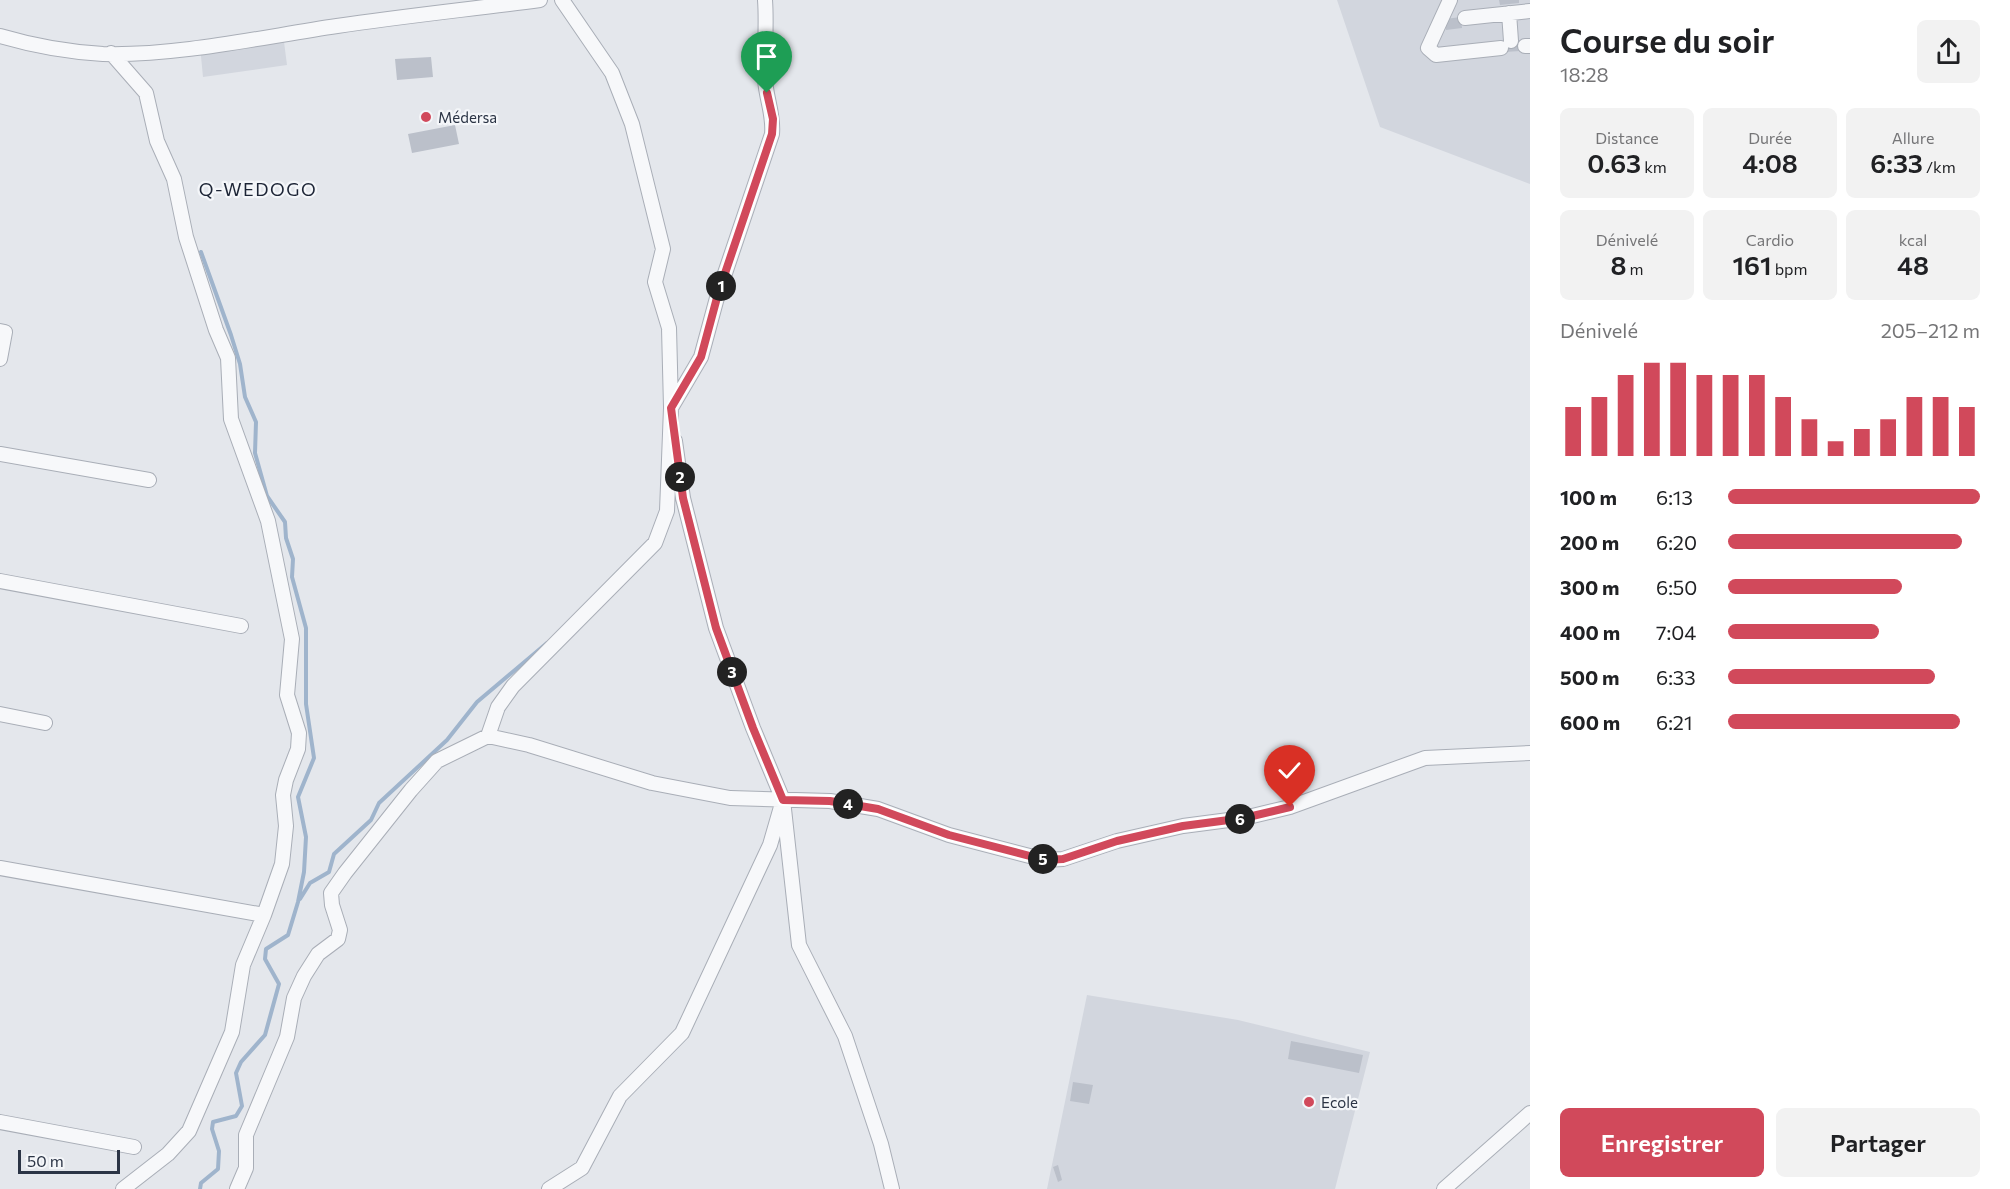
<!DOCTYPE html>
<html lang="fr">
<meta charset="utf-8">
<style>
:root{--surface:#fff;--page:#f2f2f2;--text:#202124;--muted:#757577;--accent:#d1495b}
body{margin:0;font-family:Commissioner,sans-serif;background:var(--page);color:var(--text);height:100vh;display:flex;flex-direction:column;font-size:22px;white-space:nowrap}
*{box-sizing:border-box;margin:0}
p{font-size:20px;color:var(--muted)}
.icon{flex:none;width:33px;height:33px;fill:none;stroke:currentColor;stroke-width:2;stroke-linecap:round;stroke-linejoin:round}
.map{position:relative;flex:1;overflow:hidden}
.panel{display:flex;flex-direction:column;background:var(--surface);width:480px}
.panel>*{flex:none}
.scale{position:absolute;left:18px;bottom:15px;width:102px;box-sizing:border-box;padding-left:6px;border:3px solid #2b3445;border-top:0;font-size:16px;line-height:21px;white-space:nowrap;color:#2b3445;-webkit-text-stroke:4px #f4f6f9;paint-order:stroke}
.pin{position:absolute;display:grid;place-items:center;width:51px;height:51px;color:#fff;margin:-62px -26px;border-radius:50% 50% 50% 0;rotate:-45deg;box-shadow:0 0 6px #0007}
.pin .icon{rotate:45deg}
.km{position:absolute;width:30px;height:30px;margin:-15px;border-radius:50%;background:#222;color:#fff;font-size:16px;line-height:30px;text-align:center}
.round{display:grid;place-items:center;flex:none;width:63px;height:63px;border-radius:9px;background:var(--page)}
.overview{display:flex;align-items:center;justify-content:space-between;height:102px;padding:0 30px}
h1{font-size:33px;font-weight:600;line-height:45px}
.metrics{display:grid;grid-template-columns:repeat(3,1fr);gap:9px;height:102px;padding:6px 30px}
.metrics div{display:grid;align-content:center;border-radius:9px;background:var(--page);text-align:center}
.metrics b{font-size:26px;font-weight:600}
.metrics small{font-size:16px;font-weight:400}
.metrics p{font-size:16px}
.chart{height:168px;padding:12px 30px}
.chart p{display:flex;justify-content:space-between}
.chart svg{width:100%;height:108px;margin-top:6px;stroke:var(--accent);stroke-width:6}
.cta{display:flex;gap:12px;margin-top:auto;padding:12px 30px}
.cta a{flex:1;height:69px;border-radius:9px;background:var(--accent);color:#fff;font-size:24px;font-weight:600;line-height:69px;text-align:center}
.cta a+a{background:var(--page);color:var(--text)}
ul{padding:0 30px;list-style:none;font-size:20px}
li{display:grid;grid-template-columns:96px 72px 1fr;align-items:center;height:45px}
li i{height:15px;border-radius:8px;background:var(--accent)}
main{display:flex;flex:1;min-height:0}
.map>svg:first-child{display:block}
</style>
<main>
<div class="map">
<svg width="1530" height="1189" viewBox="0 0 1530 1189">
<rect width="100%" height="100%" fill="#e4e7ec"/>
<!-- built -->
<path fill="#d2d6de" d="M1337 0H1530V184L1380 127Z
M283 34 287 65 203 77 200 46Z
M1087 995 1238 1020 1370 1052 1335 1189H1047Z"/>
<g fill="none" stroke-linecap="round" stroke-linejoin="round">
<!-- stream -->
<path stroke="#9fb4cc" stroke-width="4" d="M300 899 310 883 329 872 334 854 371 820 379 803 447 740 477 702 547 643
M200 1189 201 1183 218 1169 219 1151 212 1129 213 1122 236 1116 242 1106 236 1073 241 1062 265 1035 279 984 265 959 266 949 288 935 298 902 304 872 306 837 298 797 314 758 306 704V628L292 577 293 559 286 538 285 522 267 496 255 453 256 422 245 397 240 364 231 335 201 252"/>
</g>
<!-- building -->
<path fill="#bbc0ca" d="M1499 0H1519V3L1500 5Z
M1461 17 1462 28 1446 30 1445 19Z
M1520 44V51L1505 52 1504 45Z
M431 57 433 77 397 80 395 59Z
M455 125 459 144 412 153 408 134Z
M1291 1041 1363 1055 1359 1073 1288 1059Z
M1073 1082 1093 1085 1089 1104 1070 1101Z
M1058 1165 1062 1180 1058 1182 1053 1167Z"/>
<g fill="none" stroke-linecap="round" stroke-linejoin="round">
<!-- minor casing -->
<g stroke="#a9aeb7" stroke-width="16">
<path id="minor" d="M562 0 612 73 632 124 663 249 655 282 669 328 671 407
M1450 0 1428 48 1436 55 1501 48
M1509 13 1511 41
M1465 18 1530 11
M0 36C34 46 67 52 103 54 178 56 262 37 337 26 404 16 472 9 540 0
M1525 46H1530
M111 53 146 93 157 141 174 179 186 237 216 330 228 358 231 419 268 521 292 639 287 695 299 733 298 749 286 780 283 795 286 826 282 864 264 915 243 965 232 1032 189 1131 168 1154 123 1189
M0 331 5 332 0 359
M675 441 683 498 716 628 753 728 783 800 799 945 845 1036 881 1144 892 1189
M0 454 149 480
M0 581 241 626
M0 714 45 723
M488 736 529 745 652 783 730 798 830 801 878 809 949 835 1045 860 1063 859 1117 841 1183 826 1244 818 1290 807 1425 758 1530 753
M0 868 264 915
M0 1122 134 1147
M237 1189 246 1168V1135L287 1037 294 998 304 976 318 954 338 939 340 930 332 905 331 893 345 873 411 790 437 761 488 736 498 707 513 686 655 543 667 511 671 408 701 357 718 294 772 134C774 115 766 98 765 79 764 53 767 26 765 0
M549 1189 582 1168 620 1096 682 1033 770 845 781 807
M1444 1189 1530 1113"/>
</g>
<!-- minor -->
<use href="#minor" stroke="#f7f8fa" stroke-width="14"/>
</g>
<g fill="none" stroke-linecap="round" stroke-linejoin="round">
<!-- route casing -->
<g stroke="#fff" stroke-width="12">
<path id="route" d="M767 93 773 119 772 134 718 294 701 357 671 408 683 498 716 628 753 728 783 800 830 801 878 809 949 835 1045 860 1063 859 1117 841 1183 826 1244 818 1290 807"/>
</g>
<!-- route -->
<use href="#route" stroke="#d1495b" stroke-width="8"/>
</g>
<!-- markers -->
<g fill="#d1495b" stroke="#f4f6f9" stroke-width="2">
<circle cx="426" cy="117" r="6"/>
<circle cx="1309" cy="1102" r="6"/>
</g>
<g text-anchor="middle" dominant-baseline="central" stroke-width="4.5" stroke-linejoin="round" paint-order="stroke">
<!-- poi labels -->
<g font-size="15" fill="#2b3445" stroke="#f4f6f9" text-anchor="start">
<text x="438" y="117">Médersa</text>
<text x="1321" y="1102">Ecole</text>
</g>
<!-- quarter labels -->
<g font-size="18" letter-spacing="1.5" fill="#1d2536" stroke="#f4f6f9">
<text x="258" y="189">Q-WEDOGO</text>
</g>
</g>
</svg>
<div class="scale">50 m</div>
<div class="pin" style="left:767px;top:93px;background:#1e9e55"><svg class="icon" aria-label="arrive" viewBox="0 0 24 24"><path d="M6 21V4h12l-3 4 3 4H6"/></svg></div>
<div class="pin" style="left:1290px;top:807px;background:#d93025"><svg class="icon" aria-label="check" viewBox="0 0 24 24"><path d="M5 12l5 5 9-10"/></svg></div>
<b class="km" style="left:721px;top:286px">1</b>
<b class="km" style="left:680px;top:477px">2</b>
<b class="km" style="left:732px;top:672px">3</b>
<b class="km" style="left:848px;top:804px">4</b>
<b class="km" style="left:1043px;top:859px">5</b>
<b class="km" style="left:1240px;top:819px">6</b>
</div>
<section class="panel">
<div class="overview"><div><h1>Course du soir</h1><p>18:28</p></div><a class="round"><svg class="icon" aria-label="share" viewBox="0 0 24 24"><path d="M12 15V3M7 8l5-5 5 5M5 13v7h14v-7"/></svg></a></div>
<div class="metrics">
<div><p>Distance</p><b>0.63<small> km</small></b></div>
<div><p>Durée</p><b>4:08</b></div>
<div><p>Allure</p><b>6:33<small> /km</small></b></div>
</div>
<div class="metrics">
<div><p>Dénivelé</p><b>8<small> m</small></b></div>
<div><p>Cardio</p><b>161<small> bpm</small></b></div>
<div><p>kcal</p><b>48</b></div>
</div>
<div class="chart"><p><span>Dénivelé</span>205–212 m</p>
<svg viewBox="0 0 160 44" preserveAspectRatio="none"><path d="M5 44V24M15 44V20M25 44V11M35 44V6M45 44V6M55 44V11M65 44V11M75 44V11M85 44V20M95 44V29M105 44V38M115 44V33M125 44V29M135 44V20M145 44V20M155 44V24"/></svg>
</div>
<ul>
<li><b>100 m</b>6:13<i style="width:100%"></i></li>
<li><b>200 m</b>6:20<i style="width:93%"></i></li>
<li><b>300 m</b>6:50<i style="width:69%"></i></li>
<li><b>400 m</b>7:04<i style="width:60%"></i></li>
<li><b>500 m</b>6:33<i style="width:82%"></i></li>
<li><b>600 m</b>6:21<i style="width:92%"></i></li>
</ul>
<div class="cta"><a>Enregistrer</a><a>Partager</a></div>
</section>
</main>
